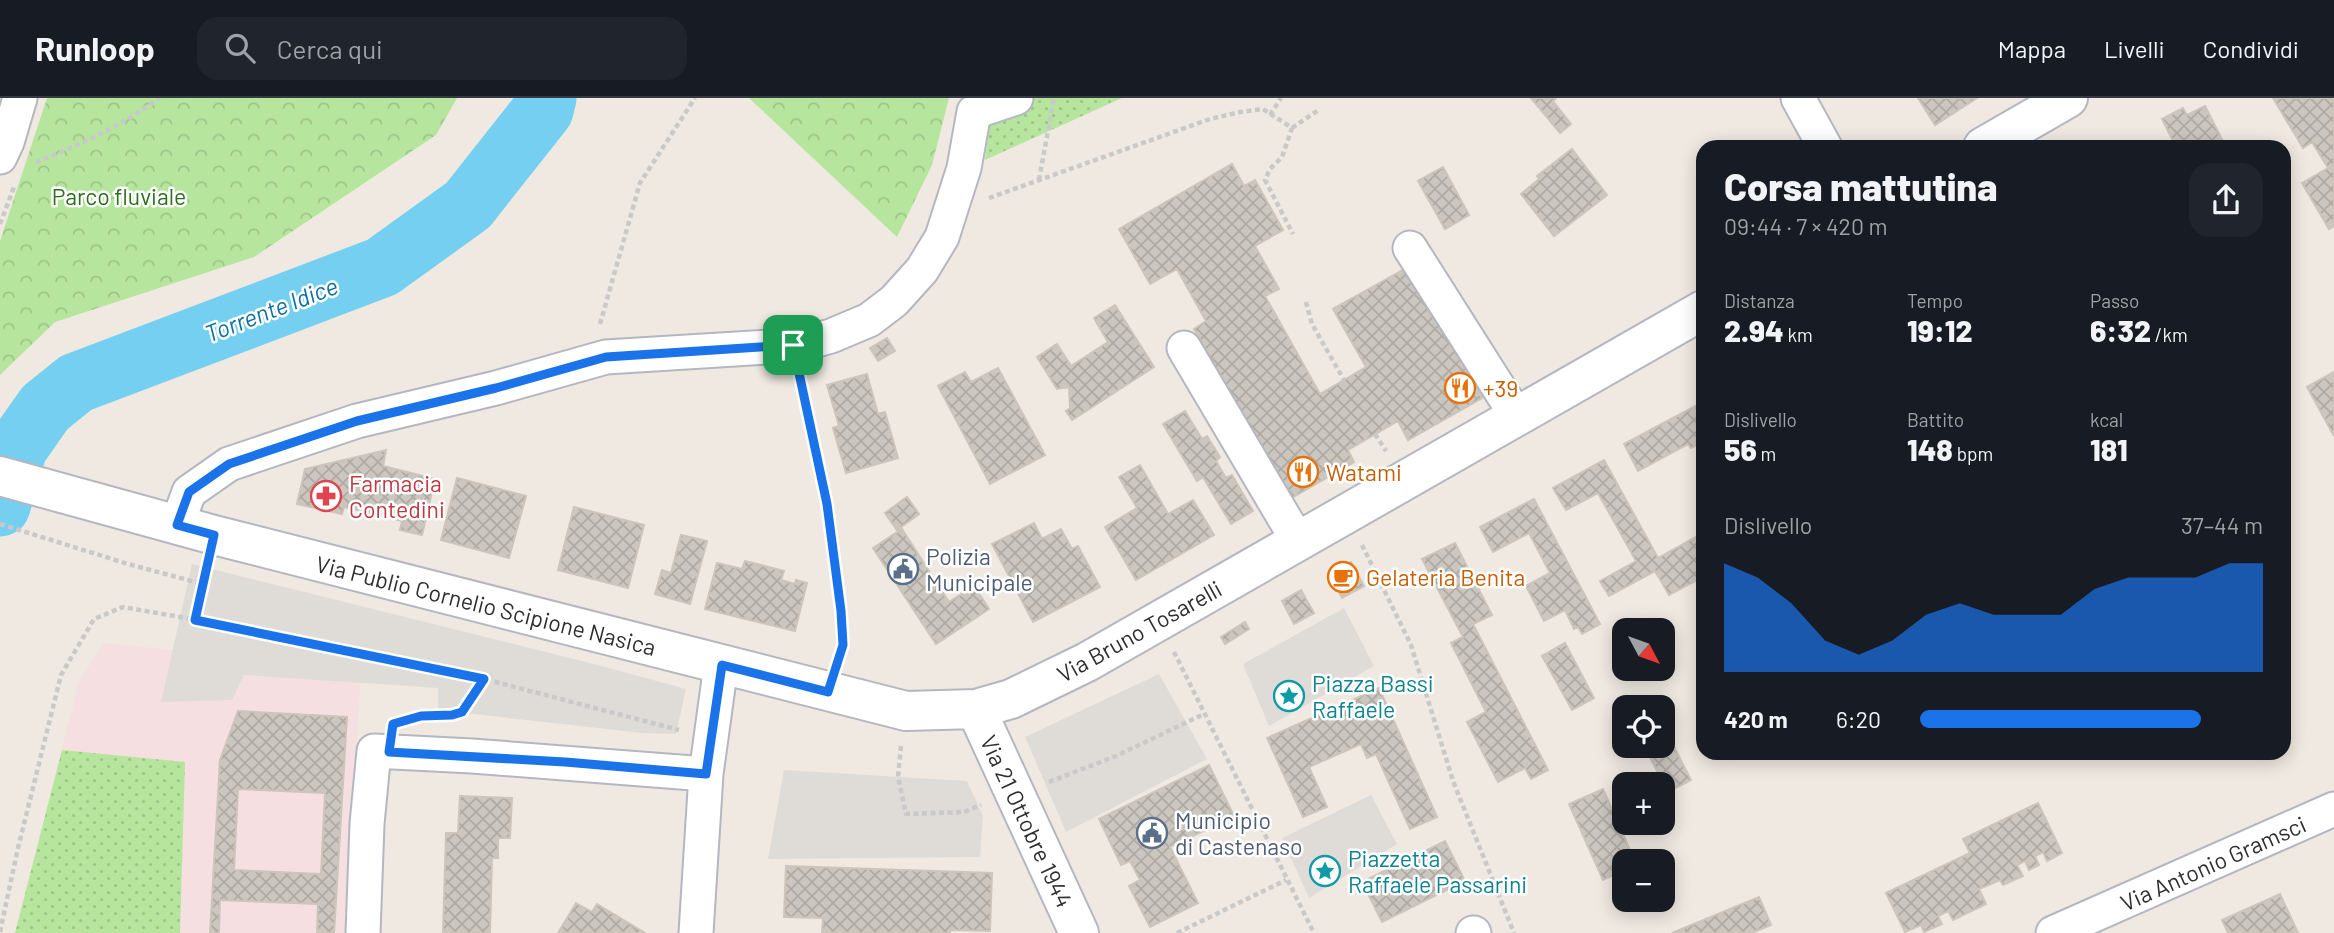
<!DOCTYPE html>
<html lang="it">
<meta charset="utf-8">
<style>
:root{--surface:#171b24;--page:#20242c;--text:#f1f3f6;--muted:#9ea1a6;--line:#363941;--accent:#1a73e8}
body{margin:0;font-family:Barlow,sans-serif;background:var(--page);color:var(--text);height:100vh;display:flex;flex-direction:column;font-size:26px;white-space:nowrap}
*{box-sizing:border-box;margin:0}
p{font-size:23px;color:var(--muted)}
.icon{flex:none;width:38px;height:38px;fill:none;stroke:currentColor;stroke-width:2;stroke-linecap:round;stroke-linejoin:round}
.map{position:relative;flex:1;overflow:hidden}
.details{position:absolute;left:1696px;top:42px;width:595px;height:620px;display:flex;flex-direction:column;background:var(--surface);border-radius:21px;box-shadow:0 4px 18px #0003}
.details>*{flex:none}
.needle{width:46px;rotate:131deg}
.fabs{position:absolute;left:1612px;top:520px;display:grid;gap:14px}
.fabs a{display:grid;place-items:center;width:63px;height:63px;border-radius:14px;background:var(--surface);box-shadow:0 4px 18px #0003;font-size:35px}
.pin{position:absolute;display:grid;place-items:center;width:60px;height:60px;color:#fff;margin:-30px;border-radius:14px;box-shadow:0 4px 10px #0006}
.round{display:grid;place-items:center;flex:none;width:74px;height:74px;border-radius:21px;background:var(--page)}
.overview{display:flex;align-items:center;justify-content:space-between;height:119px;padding:0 28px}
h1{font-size:38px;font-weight:800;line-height:52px}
.metrics{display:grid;grid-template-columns:repeat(3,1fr);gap:10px;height:119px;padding:7px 28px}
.metrics div{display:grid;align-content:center}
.metrics b{font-size:30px;font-weight:800}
.metrics small{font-size:19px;font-weight:400}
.metrics p{font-size:19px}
.chart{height:196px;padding:14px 28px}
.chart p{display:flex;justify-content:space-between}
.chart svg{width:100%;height:126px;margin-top:7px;fill:var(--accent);opacity:.7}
ul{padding:0 28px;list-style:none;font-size:23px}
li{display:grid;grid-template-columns:112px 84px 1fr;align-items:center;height:52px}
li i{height:18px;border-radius:9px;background:var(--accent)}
header{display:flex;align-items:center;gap:42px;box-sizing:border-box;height:98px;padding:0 35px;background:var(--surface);border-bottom:2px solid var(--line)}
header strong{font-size:33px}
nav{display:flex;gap:38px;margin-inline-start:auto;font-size:24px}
.search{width:490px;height:63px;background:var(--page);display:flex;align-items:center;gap:18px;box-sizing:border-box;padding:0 24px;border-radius:21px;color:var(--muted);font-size:26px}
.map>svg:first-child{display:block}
</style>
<header>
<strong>Runloop</strong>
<div class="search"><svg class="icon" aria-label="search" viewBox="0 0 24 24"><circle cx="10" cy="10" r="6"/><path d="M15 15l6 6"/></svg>Cerca qui</div>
<nav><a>Mappa</a><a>Livelli</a><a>Condividi</a></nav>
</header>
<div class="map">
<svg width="2334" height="835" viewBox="0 0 2334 835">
<defs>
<pattern id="grass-dots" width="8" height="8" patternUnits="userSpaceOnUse" patternTransform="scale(1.75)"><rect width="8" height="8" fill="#b6e59e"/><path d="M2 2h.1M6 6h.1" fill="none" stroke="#9dc588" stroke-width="1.8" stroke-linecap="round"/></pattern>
<pattern id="forest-crowns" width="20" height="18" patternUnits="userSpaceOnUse" patternTransform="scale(1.75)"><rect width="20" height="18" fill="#b6e59e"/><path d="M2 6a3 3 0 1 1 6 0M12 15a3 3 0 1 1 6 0" fill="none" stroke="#9dc588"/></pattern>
<pattern id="building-cross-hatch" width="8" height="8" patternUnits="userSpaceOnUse" patternTransform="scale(1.75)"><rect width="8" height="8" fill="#cbc7bf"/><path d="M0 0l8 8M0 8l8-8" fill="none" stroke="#afaba4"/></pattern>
</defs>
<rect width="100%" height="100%" fill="#efe9e1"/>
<!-- medical -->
<path fill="#f5dfe0" d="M103 545 361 571 346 835H15L79 584Z"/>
<!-- grass -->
<path fill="url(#grass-dots)" d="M993 0H1122L985 62Z
M62 652 185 664 180 835H15Z"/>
<!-- forest -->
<path fill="url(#forest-crowns)" d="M47 0H457L436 37 254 159 55 224 0 277V143Z
M749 0H949L932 67 897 139Z"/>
<!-- plaza -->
<path fill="#dfdcd8" d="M192 466 598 567 686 591 676 636 642 635 438 612V590L244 577 232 602 161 604Z
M1344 510 1374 568 1269 628 1243 566Z
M1159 576 1207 661 1066 734 1025 639Z
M784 672 967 683 983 718 980 759 768 761Z
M1371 697 1397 746 1309 800 1282 740Z"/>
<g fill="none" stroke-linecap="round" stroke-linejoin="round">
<!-- river -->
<path stroke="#75cff0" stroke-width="61" d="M0 408 17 350 45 310 76 285 382 169 468 107 543 12 546 0"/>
</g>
<!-- building -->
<path fill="url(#building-cross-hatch)" stroke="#cbc5ba" stroke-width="2" fill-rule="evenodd" d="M1531 0H1556L1553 3 1571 26 1560 35Z
M1918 0H1977L1935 27Z
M2273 0H2334V128L2329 131 2302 85 2328 70 2312 44 2303 50Z
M2205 8 2226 49H2176L2162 21 2183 10 2187 17Z
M1572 51 1607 97 1554 138 1521 96 1539 81 1537 78Z
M1232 66 1244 88 1255 82 1283 132 1255 148 1279 191 1265 198 1320 296 1366 269 1333 211 1408 169 1482 300 1408 342 1398 323 1348 352 1354 364 1290 401 1194 231 1206 223 1177 171 1150 186 1119 131Z
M1443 69 1469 117 1445 131 1418 83Z
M1115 207 1154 269 1072 322 1066 313 1070 310 1069 289 1057 291 1037 259 1057 246 1071 268 1108 244 1094 220Z
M887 240 895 253 878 263 870 250Z
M998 270 1045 357 990 386 938 288 965 274 971 284Z
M2334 274V338L2307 289Z
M867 276 878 316 885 314 898 360 846 375 833 330 839 328 827 287Z
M1703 304V344L1691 350 1688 346 1638 373 1624 346Z
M1185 313 1202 341 1207 338 1220 359 1216 363 1226 380 1232 377 1253 413 1231 426 1203 379 1197 383 1163 326Z
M386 352 383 368 435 381 422 437 400 432 402 423 344 409 342 416 297 406 305 371Z
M1604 362 1658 460 1703 435V479L1669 497 1655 473 1609 498 1600 483 1636 463 1598 395 1566 412 1553 390Z
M1140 367 1168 416 1193 402 1214 437 1136 482 1105 429 1137 410 1119 379Z
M457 380 526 398 509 460 441 442Z
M907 399 919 416 897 432 885 415Z
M1534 401 1600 526 1582 536 1578 529 1574 531 1565 512 1544 523 1526 488 1550 475 1529 435 1493 454 1480 429Z
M574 409 644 427 628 490 558 472Z
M1034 425 1042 441 1061 431 1072 451 1078 448 1100 489 1033 524 992 446Z
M902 431 949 504 974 488 989 511 936 546 873 450Z
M681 437 707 443 690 506 655 496 662 472 671 475Z
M1455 445 1492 517 1473 526 1548 672 1531 681 1525 670 1498 684 1467 624 1486 614 1451 545 1463 539 1422 461Z
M745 463 784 473 781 482 795 486 796 482 807 485 795 533 705 511 717 465 742 471Z
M1351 464 1364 488 1342 500 1329 476Z
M1301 492 1314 515 1294 526 1282 503Z
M1245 524 1249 531 1225 546 1221 539Z
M1565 545 1594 600 1572 612 1542 558Z
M1379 590 1437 719 1410 731 1376 656 1367 660 1361 646 1309 669 1327 709 1303 719 1267 640Z
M238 613 347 619 334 835H317L318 806 220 802 219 835H210L220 662ZM238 691 325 695 321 776 234 772Z
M1664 629 1691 682 1668 694 1644 648H1662Z
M1209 667 1234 718 1170 749 1198 805 1150 829 1129 788 1140 782 1130 763 1121 767 1099 721Z
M1603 691 1635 763H1624V772L1603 782 1569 706Z
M460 698 512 700 510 740H498V760H492L490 835H443L446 735H458Z
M2038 705 2062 755 2047 763 2043 754 2035 758 2039 767 2029 772 2025 763 2017 767 2023 778 2003 787 2000 782 1979 791 1986 806 1953 822 1948 813 1938 818 1942 826 1924 834 1921 827 1905 834 1886 795 1970 755 1963 741Z
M1445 743 1465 783 1382 824 1362 784Z
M786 768 992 775 990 833 950 832V835H822L823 820 784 819Z
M2280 796 2298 835H2228L2222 822Z
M1759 799 1771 827 1752 835H1672Z
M576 805 592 814 597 806 645 835H558Z"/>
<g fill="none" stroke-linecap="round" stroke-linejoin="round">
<!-- street casing -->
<g stroke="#b4b7c1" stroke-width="37">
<path id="street" d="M1798 0 1825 49
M0 59 7 44 20 0
M1410 150 1516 317
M1184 250 1298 443
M177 427 189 394 229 366 357 323 496 290 606 259 799 247 831 238 869 222 894 203 922 172 942 139 964 70 974 14 1016 0
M363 835 367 726 374 653 472 658 706 676
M696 835 706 676 721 567
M1473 835H1474
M2053 835 2334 711"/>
</g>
<!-- secondary casing -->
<g stroke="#b4b7c1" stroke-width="42">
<path id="secondary" d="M1983 49 2068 0
M0 378 214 437 906 613 976 611 1011 601 1087 564 1703 212
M976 611 1079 835"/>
</g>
<!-- path -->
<path stroke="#c9c9c9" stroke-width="4.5" stroke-dasharray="5 3.5" stroke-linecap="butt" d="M1270 17 1281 0
M1292 30 1320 11
M36 64C76 49 125 26 159 0
M1039 82 1054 0
M989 100 1210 21 1240 14 1263 11 1292 30 1282 59 1270 71 1265 82 1293 136
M0 126 14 89
M1306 204 1312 226 1344 282
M600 226 640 85 695 0
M800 279C816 344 827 408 836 475 839 502 847 533 839 560
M1375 336 1386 353
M0 426 128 466 203 486
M1362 447 1411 547 1453 683 1514 835
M195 522 206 472
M1174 554 1314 835
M417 619 452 617 462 614 484 581
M901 648 898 679 906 716 964 714 981 707
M1049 684 1116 658 1204 616
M0 834 18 750 61 577 94 521 123 509 180 519 484 581 679 632
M1177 835 1286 782"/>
<!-- street -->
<use href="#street" stroke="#fff" stroke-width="33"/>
<!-- secondary -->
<use href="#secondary" stroke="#fff" stroke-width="38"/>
</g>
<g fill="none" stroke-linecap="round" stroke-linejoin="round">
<!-- route casing -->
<g stroke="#fff" stroke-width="14">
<path id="route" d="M793 247 827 406 841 513 843 547 828 594 722 567 706 676 565 664 389 654 393 626 421 618 452 617 462 614 484 581 195 522 214 437 177 427 189 394 229 366 357 323 496 290 606 259Z"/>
</g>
<!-- route -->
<use href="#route" stroke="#1a73e8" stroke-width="9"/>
</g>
<!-- icons -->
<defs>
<g id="restaurant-ring" transform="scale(1.575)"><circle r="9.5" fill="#fff" stroke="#e8710a" stroke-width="1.5"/><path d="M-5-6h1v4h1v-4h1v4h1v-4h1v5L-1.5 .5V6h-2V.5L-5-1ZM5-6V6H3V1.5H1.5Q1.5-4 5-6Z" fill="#e8710a"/></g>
<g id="pharmacy-ring" transform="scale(1.575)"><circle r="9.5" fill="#fff" stroke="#e0444e" stroke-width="1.5"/><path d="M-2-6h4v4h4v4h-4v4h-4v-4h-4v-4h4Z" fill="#e0444e"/></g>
<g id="civic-ring" transform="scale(1.575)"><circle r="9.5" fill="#fff" stroke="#5c6f8a" stroke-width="1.5"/><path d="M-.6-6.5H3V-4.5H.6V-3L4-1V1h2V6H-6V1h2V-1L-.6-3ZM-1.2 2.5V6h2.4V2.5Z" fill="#5c6f8a"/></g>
<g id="cafe-ring" transform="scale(1.575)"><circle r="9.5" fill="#fff" stroke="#e8710a" stroke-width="1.5"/><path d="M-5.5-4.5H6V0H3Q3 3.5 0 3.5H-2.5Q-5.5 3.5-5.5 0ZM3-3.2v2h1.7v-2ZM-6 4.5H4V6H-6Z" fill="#e8710a"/></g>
<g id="sight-ring" transform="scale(1.575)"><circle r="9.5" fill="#fff" stroke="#0f9aa8" stroke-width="1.5"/><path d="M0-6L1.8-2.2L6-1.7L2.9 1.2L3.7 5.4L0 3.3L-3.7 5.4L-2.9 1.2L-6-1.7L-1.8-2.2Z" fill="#0f9aa8"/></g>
</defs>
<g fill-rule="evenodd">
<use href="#restaurant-ring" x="1460" y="290"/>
<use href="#restaurant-ring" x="1303" y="374"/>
<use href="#pharmacy-ring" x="326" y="398"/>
<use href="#civic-ring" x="903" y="471"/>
<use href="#cafe-ring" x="1343" y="479"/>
<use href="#sight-ring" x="1289" y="598"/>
<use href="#civic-ring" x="1152" y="735"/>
<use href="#sight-ring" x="1325" y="773"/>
</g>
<g text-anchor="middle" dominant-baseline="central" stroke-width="5" stroke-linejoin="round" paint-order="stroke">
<!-- park labels -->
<g font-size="23" fill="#2c6e1b" stroke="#fff">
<text x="119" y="98">Parco fluviale</text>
</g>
<!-- food labels -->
<g font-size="23" fill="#c56008" stroke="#fff" text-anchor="start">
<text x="1483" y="290">+39</text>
<text x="1326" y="374">Watami</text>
<text x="1366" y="479">Gelateria Benita</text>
</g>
<!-- health labels -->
<g font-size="23" fill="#be3a42" stroke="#fff" text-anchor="start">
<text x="349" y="385">Farmacia<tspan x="349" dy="26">Contedini</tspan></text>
</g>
<!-- service labels -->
<g font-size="23" fill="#4e5e75" stroke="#fff" text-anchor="start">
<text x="926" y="458">Polizia<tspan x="926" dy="26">Municipale</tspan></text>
<text x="1175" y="722">Municipio<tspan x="1175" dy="26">di Castenaso</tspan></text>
</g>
<!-- street labels -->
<g font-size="23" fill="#2e2e2e" stroke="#fff">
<text transform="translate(486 507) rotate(14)">Via Publio Cornelio Scipione Nasica</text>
<text transform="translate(1139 533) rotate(-29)">Via Bruno Tosarelli</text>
<text transform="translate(1027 723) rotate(65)">Via 21 Ottobre 1944</text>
<text transform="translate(2213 765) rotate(-24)">Via Antonio Gramsci</text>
</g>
<!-- culture labels -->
<g font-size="23" fill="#0d838f" stroke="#fff" text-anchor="start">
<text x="1312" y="585">Piazza Bassi<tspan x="1312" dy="26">Raffaele</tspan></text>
<text x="1348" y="760">Piazzetta<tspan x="1348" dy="26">Raffaele Passarini</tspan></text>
</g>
<!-- water labels -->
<g font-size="24" font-style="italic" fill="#0d6fa3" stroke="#fff">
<text transform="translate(271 211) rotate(-21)">Torrente Idice</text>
</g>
</g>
</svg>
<div class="fabs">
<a><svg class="needle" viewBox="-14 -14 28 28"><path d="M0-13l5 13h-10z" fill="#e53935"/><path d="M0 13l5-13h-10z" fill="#9ea1a6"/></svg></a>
<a><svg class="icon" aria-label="locate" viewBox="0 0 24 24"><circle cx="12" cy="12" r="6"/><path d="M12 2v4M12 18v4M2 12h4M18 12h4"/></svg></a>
<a>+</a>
<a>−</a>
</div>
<div class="pin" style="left:793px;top:247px;background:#1e9e55"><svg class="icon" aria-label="arrive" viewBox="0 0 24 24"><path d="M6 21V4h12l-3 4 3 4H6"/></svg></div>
<section class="details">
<div class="overview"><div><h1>Corsa mattutina</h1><p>09:44 · 7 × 420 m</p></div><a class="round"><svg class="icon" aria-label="share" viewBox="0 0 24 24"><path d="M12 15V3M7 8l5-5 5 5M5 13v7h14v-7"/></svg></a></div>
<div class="metrics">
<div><p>Distanza</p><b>2.94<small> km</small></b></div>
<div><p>Tempo</p><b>19:12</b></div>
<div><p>Passo</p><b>6:32<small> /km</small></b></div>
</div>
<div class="metrics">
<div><p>Dislivello</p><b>56<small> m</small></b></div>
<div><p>Battito</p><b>148<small> bpm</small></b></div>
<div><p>kcal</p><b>181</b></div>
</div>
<div class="chart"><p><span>Dislivello</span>37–44 m</p>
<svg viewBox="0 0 160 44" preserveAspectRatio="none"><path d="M0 44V6L10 11L20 20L30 33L40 38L50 33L60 24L70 20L80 24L90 24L100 24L110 15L120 11L130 11L140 11L150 6L160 6V44z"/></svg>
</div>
<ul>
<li><b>420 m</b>6:20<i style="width:82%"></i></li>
</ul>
</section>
</div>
